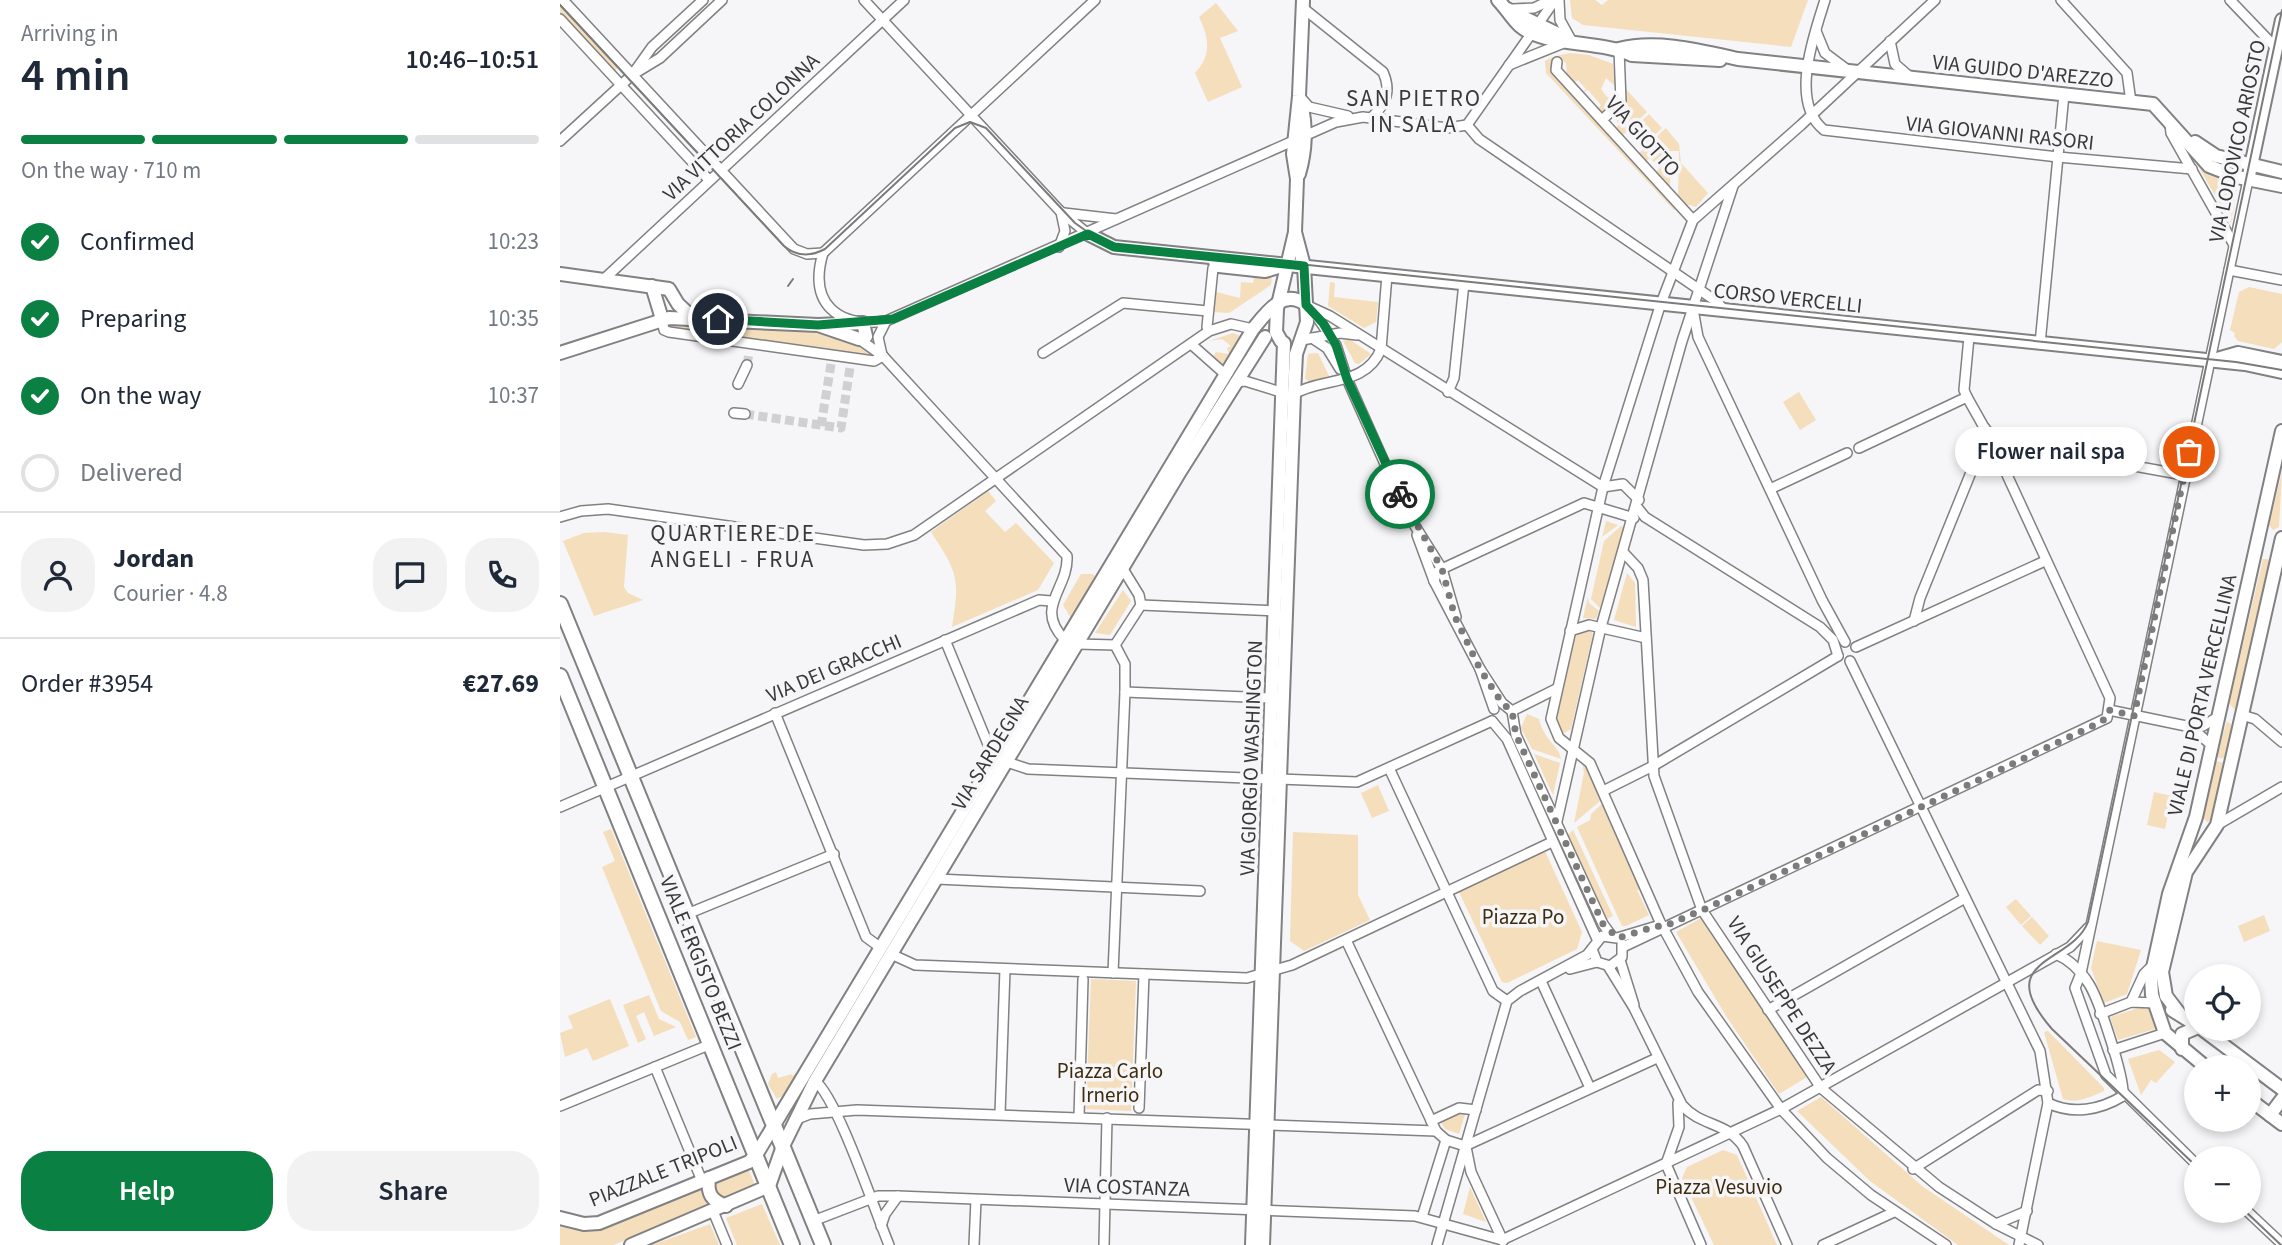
<!DOCTYPE html>
<meta charset="utf-8">
<style>
:root{--surface:#fff;--page:#f2f2f3;--text:#1f2937;--muted:#747a83;--line:#e0e1e3;--accent:#0b8043}
body{margin:0;font-family:"Source Sans 3",sans-serif;background:var(--page);color:var(--text);height:100vh;display:flex;flex-direction:column;font-size:26px;white-space:nowrap}
*{box-sizing:border-box;margin:0}
p{font-size:23px;color:var(--muted)}
.icon{flex:none;width:38px;height:38px;fill:none;stroke:currentColor;stroke-width:2;stroke-linecap:round;stroke-linejoin:round}
.map{position:relative;flex:1;overflow:hidden}
.details{display:flex;flex-direction:column;background:var(--surface);width:560px}
.details>*{flex:none}
.buttons{position:absolute;left:1624px;top:964px;display:grid;gap:14px}
.buttons a{display:grid;place-items:center;width:77px;height:77px;border-radius:50%;background:var(--surface);box-shadow:0 4px 10px #0003;font-size:35px}
.pin{position:absolute;display:grid;place-items:center;width:60px;height:60px;color:#fff;margin:-30px;border:4px solid #fff;border-radius:50%;box-shadow:0 2px 7px #0007}
.courier{position:absolute;display:grid;place-items:center;width:70px;height:70px;margin:-35px;border:5px solid #0b8043;border-radius:50%;background:#fff;color:#222;box-shadow:0 2px 9px #0007}
.bubble{position:absolute;height:49px;border-radius:24px;background:var(--surface);box-shadow:0 4px 10px #0003;font-size:23px;font-weight:600;line-height:49px;text-align:center}
.headline em{font-style:normal;font-weight:600}
.headline div{display:flex;flex-direction:column-reverse}
.headline{display:flex;align-items:center;justify-content:space-between;height:119px;padding:0 21px}
h1{font-size:46px;font-weight:600;line-height:52px}
.bar{display:grid;grid-template-columns:repeat(4,1fr);gap:10px 7px;align-content:center;height:84px;padding:0 21px}
.bar i{height:9px;border-radius:5px;background:var(--line)}
.bar .selected{background:var(--accent)}
.bar p{grid-column:span 4}
.line{display:flex;align-items:center;gap:18px;padding:0 21px;border-top:2px solid var(--line)}
.line div{flex:1}
.round{display:grid;place-items:center;flex:none;width:74px;height:74px;border-radius:28px;background:var(--page)}
ol{padding:0 21px;list-style:none}
li{display:flex;align-items:center;gap:21px;height:77px}
li p{margin-inline-start:auto}
li .icon{padding:7px;border-radius:50%;background:var(--accent);color:#fff;stroke-width:4}
li:last-child{color:var(--muted)}
li i{width:38px;height:38px;border:4px solid var(--line);border-radius:50%}
.primary-button{display:flex;gap:14px;margin-top:auto;padding:14px 21px}
.primary-button a{flex:1;height:80px;border-radius:28px;background:var(--accent);color:#fff;font-size:28px;font-weight:600;line-height:80px;text-align:center}
.primary-button a+a{background:var(--page);color:var(--text)}
main{display:flex;flex:1;min-height:0}
.map>svg:first-child{display:block}
</style>
<main>
<section class="details">
<div class="headline"><div><h1>4 min</h1><p>Arriving in</p></div><em>10:46–10:51</em></div>
<div class="bar"><i class="selected"></i><i class="selected"></i><i class="selected"></i><i></i><p>On the way · 710 m</p></div>
<ol>
<li><svg class="icon" aria-label="check" viewBox="0 0 24 24"><path d="M5 12l5 5 9-10"/></svg>Confirmed<p>10:23</p></li>
<li><svg class="icon" aria-label="check" viewBox="0 0 24 24"><path d="M5 12l5 5 9-10"/></svg>Preparing<p>10:35</p></li>
<li><svg class="icon" aria-label="check" viewBox="0 0 24 24"><path d="M5 12l5 5 9-10"/></svg>On the way<p>10:37</p></li>
<li><i></i>Delivered</li>
</ol>
<div class="line" style="height:126px"><a class="round"><svg class="icon" aria-label="person" viewBox="0 0 24 24"><circle cx="12" cy="8" r="4"/><path d="M4 21q1-7 8-7t8 7"/></svg></a><div><b>Jordan</b><p>Courier · 4.8</p></div><a class="round"><svg class="icon" aria-label="chat" viewBox="0 0 24 24"><path d="M4 5h16v11H9l-5 4z"/></svg></a><a class="round"><svg class="icon" aria-label="phone" viewBox="0 0 24 24"><path d="M5 4h4l2 5-3 2q2 4 5 5l2-3 5 2v4C11 20 4 13 5 4z"/></svg></a></div>
<div class="line" style="height:91px"><div>Order #3954</div><b>€27.69</b></div>
<div class="primary-button"><a>Help</a><a>Share</a></div>
</section>
<div class="map">
<svg width="1722" height="1245" viewBox="0 0 1722 1245">
<rect width="100%" height="100%" fill="#f6f5f8"/>
<g fill="#f4debb">
<polygon points="1010,0 1035,0 1042,5 1048,0 1248,0 1231,47 1023,25 1012,18"/>
<polygon points="0,2 59,66 55,71 0,13"/>
<path d="M656,3L678,31L660,38L682,87L648,102L635,73C652,56 649,37 639,17Z"/>
<polygon points="1010,53 1029,55 1053,64 1055,86 1046,78 1041,89 1047,97 1060,98 1043,116 1037,110 1041,105 1028,90 1022,93 1026,89 1018,80 1013,83 1007,77 1006,63 996,56"/>
<polygon points="993,57 993,71 1118,206 1114,210 986,73 985,61"/>
<polygon points="1064,87 1087,112 1062,136 1055,129 1059,124 1052,116"/>
<polygon points="1089,114 1102,128 1084,145 1081,135 1071,131"/>
<polygon points="1106,128 1119,144 1121,163 1148,193 1136,207 1126,204 1118,196 1119,151 1111,151 1110,188 1096,172 1100,168 1090,158 1086,161 1078,154"/>
<polygon points="1637,164 1650,175 1677,187 1671,223"/>
<polygon points="695,273 712,275 711,285 669,313 654,312 656,292 680,298 681,282 693,283"/>
<polygon points="770,282 775,283 774,297 818,302 816,322 804,328 768,306"/>
<polygon points="1689,287 1722,294 1722,342 1714,349 1678,341 1674,336 1675,333 1670,330 1679,292"/>
<polygon points="130,323 261,330 294,340 315,355 307,357 113,330 110,325"/>
<polygon points="673,333 680,336 661,367 653,357 656,352 669,354 667,348 671,346 662,339 649,341"/>
<polygon points="789,339 811,354 799,364 795,363 783,341"/>
<polygon points="758,353 770,378 753,383 745,379 748,354"/>
<polygon points="1239,392 1256,420 1240,430 1223,402"/>
<polygon points="1722,472 1719,527 1713,530 1709,525"/>
<path d="M428,491L436,501L425,511L445,532L456,523L494,563L478,590L392,627C400,578 398,573 371,532Z"/>
<polygon points="1046,521 1058,525 1042,537 1028,597 1029,603 1039,611 1036,619 1023,618"/>
<polygon points="1061,526 1064,527 1040,608 1031,599 1044,541"/>
<polygon points="44,532 68,535 64,587 68,593 83,600 34,616 3,541 24,533"/>
<polygon points="1703,559 1708,559 1711,564 1679,705 1674,709 1669,703"/>
<polygon points="1067,573 1075,583 1076,627 1054,620"/>
<polygon points="521,574 533,574 535,577 512,620 503,605"/>
<polygon points="563,590 571,601 550,635 535,633"/>
<polygon points="1021,631 1031,631 1033,634 1011,729 1004,733 996,725 995,718 1014,638"/>
<path d="M967,714L979,719C983,739 1000,747 1001,759L972,749L961,728Z"/>
<polygon points="1667,721 1674,727 1666,759 1656,757"/>
<polygon points="974,754 1000,763 993,795"/>
<polygon points="1022,760 1032,775 1040,801 1014,823 1024,773"/>
<polygon points="1655,761 1665,763 1653,819 1647,822 1643,817"/>
<polygon points="818,785 829,811 812,818 801,793"/>
<polygon points="1594,792 1612,796 1605,829 1587,825"/>
<polygon points="1042,804 1081,889 1077,890 1089,915 1066,926 1062,926 1017,827 1030,820 1031,814"/>
<polygon points="51,829 136,1037 128,1040 120,1022 101,1011 42,867 55,861 43,832"/>
<polygon points="1013,830 1053,916 1045,920 1019,859 1016,858 1008,835"/>
<polygon points="733,832 798,835 798,895 810,920 744,951 730,941"/>
<polygon points="984,849 1022,932 1017,949 947,983 942,982 898,890"/>
<polygon points="1456,899 1471,916 1461,925 1446,907"/>
<polygon points="1704,915 1710,931 1684,942 1678,926"/>
<polygon points="1143,917 1247,1077 1219,1094 1166,1016 1116,932"/>
<polygon points="1472,917 1489,936 1480,945 1462,926"/>
<polygon points="1537,941 1581,950 1567,994 1544,1003 1531,968"/>
<polygon points="531,979 576,981 571,1111 526,1109"/>
<polygon points="89,995 99,1019 116,1027 94,1036 84,1012 76,1016 86,1039 78,1043 63,1005"/>
<polygon points="50,999 69,1046 33,1061 27,1048 5,1057 0,1033 13,1028 8,1016"/>
<polygon points="1588,1005 1595,1029 1558,1040 1550,1017"/>
<path d="M1488,1031L1544,1088V1091C1530,1097 1518,1104 1503,1099L1484,1032Z"/>
<polygon points="1599,1050 1615,1062 1596,1083 1591,1080 1581,1095 1568,1059"/>
<polygon points="244,1068 228,1092 217,1099 208,1084 212,1074 216,1072 218,1078 232,1074 232,1076"/>
<polygon points="1261,1097 1362,1186 1449,1245 1398,1245 1310,1181 1237,1111"/>
<polygon points="899,1113 905,1114 899,1134 885,1129 881,1122"/>
<polygon points="1163,1150 1177,1155 1217,1245 1154,1245 1122,1178 1127,1167"/>
<polygon points="188,1169 196,1187 161,1201 151,1185"/>
<polygon points="143,1187 154,1206 53,1245 0,1245 0,1222 39,1229"/>
<polygon points="910,1187 926,1222 903,1214"/>
<polygon points="202,1204 220,1245 177,1245 166,1218"/>
<polygon points="150,1224 159,1245 92,1245"/>
</g>
<g fill="none" stroke-linecap="round" stroke-linejoin="round">
<g stroke="#d0cfd2" stroke-width="9" stroke-dasharray="9 4.5" stroke-linecap="butt">
<polyline points="187,365 189,353"/>
<polyline points="185,414 281,428 290,367"/>
<polyline points="261,426 271,364"/>
</g>
<defs>
<g id="street">
<polyline points="3,0 234,249 247,254 263,253"/>
<polyline points="304,0 500,211 528,234"/>
<path d="M1265,0C1254,35 1229,102 1264,130L1498,157L1632,169"/>
<polyline points="1375,0 1241,125 1133,220 1100,306 1043,487 991,719 999,738 1030,763 1100,922 1138,992 1221,1109 1267,1158 1311,1195 1386,1245"/>
<polyline points="1501,0 1567,73 1571,102"/>
<polyline points="1670,0 1716,48"/>
<path d="M743,8L823,72C831,90 827,103 812,117"/>
<polyline points="953,9 974,8 991,0"/>
<polyline points="0,19 149,180"/>
<polyline points="1256,31 1265,53 1285,68"/>
<polyline points="1330,41 1335,64 1350,77"/>
<polyline points="997,62 996,70 1133,220"/>
<polyline points="949,65 1011,40 1000,20 999,0"/>
<polyline points="72,75 100,58 162,0"/>
<polyline points="741,98 749,107 788,116"/>
<polyline points="1042,120 1061,102 1059,49"/>
<polyline points="1610,124 1611,133 1674,245"/>
<polyline points="907,125 919,139 1153,299 1166,311"/>
<polyline points="907,125 995,0"/>
<polyline points="0,141 72,75 92,47 143,0"/>
<polyline points="504,213 556,219"/>
<polyline points="499,247 505,231 501,212"/>
<path d="M263,253C248,304 278,328 326,321L776,122L803,117L887,128L907,125"/>
<polyline points="263,253 535,0"/>
<polyline points="1669,270 1722,280"/>
<polyline points="43,280 344,0"/>
<polyline points="746,305 770,316 1043,487"/>
<polyline points="1133,309 1138,337 1262,600 1285,642"/>
<polyline points="753,311 776,345 787,379 825,464 855,526 882,569 896,617"/>
<polyline points="102,319 104,330 109,332 314,361 323,356"/>
<polyline points="649,331 647,327 653,268"/>
<polyline points="752,338 767,348 780,369"/>
<path d="M299,339L323,356L507,556C509,589 473,607 505,640"/>
<polyline points="742,340 780,333 797,335"/>
<polyline points="631,344 666,375"/>
<polyline points="1480,344 1504,94"/>
<polyline points="483,353 563,303 648,311"/>
<polyline points="322,355 318,337 326,321"/>
<polyline points="675,382 685,381 724,393"/>
<polyline points="178,384 187,365"/>
<polyline points="888,392 894,378 904,283"/>
<path d="M734,394C762,377 806,387 821,349L827,275"/>
<polyline points="174,413 185,414"/>
<polyline points="1429,432 1447,443 1624,475"/>
<polyline points="1299,448 1407,397"/>
<polyline points="1043,487 1063,484 1079,500"/>
<polyline points="1210,489 1287,453"/>
<polyline points="1077,507 1085,517 1260,627 1273,640 1278,656"/>
<polyline points="0,517 21,511 48,509 304,545 327,544 354,535 649,331 671,324 693,329"/>
<polyline points="857,535 874,581 920,669 934,709"/>
<polyline points="1063,552 1078,568 1083,580 1094,776 1142,910 1261,1088 1379,1187 1436,1224 1478,1245"/>
<polyline points="874,581 877,572 886,567 1024,503 1074,518"/>
<polyline points="581,605 716,611"/>
<polyline points="1354,621 1360,598 1416,460 1425,428"/>
<polyline points="1010,631 1029,625 1086,638"/>
<polyline points="385,640 432,754 437,757"/>
<polyline points="517,644 555,645 581,605 579,595 563,569"/>
<polyline points="1296,647 1485,561"/>
<polyline points="1290,661 1480,1051 1488,1103 1459,1245"/>
<polyline points="920,669 942,703 952,711 956,735 1043,924 1051,935"/>
<polyline points="565,692 712,698"/>
<polyline points="1549,710 1631,727 1650,744"/>
<polyline points="952,711 996,689"/>
<polyline points="215,713 306,937 321,948"/>
<polyline points="1682,715 1695,719 1722,742"/>
<polyline points="932,721 947,739 1037,939"/>
<polyline points="1632,727 1643,726 1656,718"/>
<polyline points="447,762 468,769 710,779"/>
<polyline points="829,768 933,991 947,1001"/>
<polyline points="719,779 797,782 932,721"/>
<polyline points="1043,791 1093,766 1278,656"/>
<polyline points="0,807 479,600 491,601"/>
<polyline points="997,821 1041,627 1122,341 1173,186"/>
<polyline points="1657,825 1722,787"/>
<polyline points="377,879 640,891"/>
<polyline points="127,914 274,854"/>
<polyline points="786,940 876,1131 886,1140 905,1146"/>
<polyline points="1063,947 1547,718 1550,698 1430,438 1407,397 1404,390 1409,337"/>
<polyline points="1032,949 1037,962 1050,966 1062,957 1062,944"/>
<polyline points="331,954 355,965 687,978 732,965 992,842"/>
<path d="M1496,954C1510,960 1521,971 1529,984C1539,1000 1565,1078 1563,1096"/>
<polyline points="1060,960 1074,1005"/>
<path d="M1048,966L1074,1008L1122,1105C1141,1127 1166,1121 1183,1146L1227,1245"/>
<polyline points="1010,969 1037,962"/>
<polyline points="553,973 565,692 565,664 555,645"/>
<polyline points="981,981 1030,1088"/>
<polyline points="1571,1002 1584,974 1592,966"/>
<polyline points="1208,1010 1405,898"/>
<polyline points="1540,1014 1571,1002 1595,1003"/>
<polyline points="1553,1050 1605,1033"/>
<polyline points="95,1067 142,1181"/>
<path d="M255,1081C277,1097 316,1214 329,1245"/>
<polyline points="1118,1103 1119,1127 1106,1164 1141,1245"/>
<path d="M1488,1103C1513,1115 1540,1110 1563,1096"/>
<polyline points="0,1106 151,1044"/>
<polyline points="579,1108 584,974"/>
<polyline points="440,1114 445,969"/>
<polyline points="519,1117 523,979"/>
<polyline points="237,1119 250,1114 297,1110 876,1131"/>
<polyline points="871,1121 899,1108 916,1110"/>
<polyline points="905,1146 1097,1058"/>
<polyline points="906,1147 911,1172 943,1241"/>
<polyline points="1636,1164 1546,1075 1515,988 1521,973 1688,180"/>
<polyline points="1353,1169 1478,1090 1488,1091"/>
<polyline points="153,1211 167,1245"/>
<polyline points="1687,1211 1722,1244"/>
<polyline points="862,1217 886,1140"/>
<polyline points="253,1221 318,1196 338,1196 855,1216 942,1240 1221,1109 1510,947 1528,928"/>
<polyline points="1436,1224 1467,1211"/>
<polyline points="321,1226 325,1214 338,1196"/>
<polyline points="414,1245 416,1200"/>
<polyline points="544,1245 547,1118"/>
<polyline points="877,1245 947,1001 960,991 1027,955 1042,936 1057,938 1097,926 1103,927"/>
<polyline points="1263,1245 1334,1212"/>
</g>
<g id="secondary">
<path d="M938,0C946,8 952,19 960,26C984,47 1040,40 1072,55L1160,60"/>
<polyline points="947,9 1006,38"/>
<path d="M1059,49C1096,39 1142,51 1178,59L1593,104L1649,166L1677,177L1722,186"/>
<polyline points="1635,142 1656,156 1722,172"/>
<path d="M739,174C746,150 747,128 741,103"/>
<polyline points="1688,180 1722,20"/>
<polyline points="528,234 554,247 1685,364 1722,372"/>
<polyline points="655,262 659,266 705,271 722,266"/>
<polyline points="0,274 109,289 118,304 133,318"/>
<polyline points="92,286 102,319"/>
<polyline points="721,341 716,332 717,309 735,232 737,179 733,154 739,96 743,0"/>
<polyline points="0,353 109,318 258,325 303,323 306,336 299,339 258,325"/>
<polyline points="1657,359 1678,353 1722,362"/>
<polyline points="1612,1010 1636,1025"/>
<polyline points="1619,1013 1606,996 1602,972 1626,872 1657,825 1722,538"/>
<polyline points="1642,1029 1722,1089"/>
<polyline points="1622,1049 1622,1034 1636,1028"/>
<polyline points="1647,1068 1605,1033 1592,995 1591,977 1609,894 1636,817 1722,431"/>
<polyline points="1689,1099 1722,1124"/>
<polyline points="1710,1115 1722,1099"/>
<path d="M149,1178C147,1194 151,1200 166,1206"/>
<path d="M0,1218L24,1224L39,1223L189,1162L196,1155L693,329C706,313 724,287 746,305"/>
<polyline points="71,1245 209,1186 223,1146 255,1081 621,470 705,337"/>
<polyline points="692,1245 724,343"/>
<polyline points="703,1245 734,394 736,354 747,322 744,266 735,232"/>
</g>
<g id="primary">
<polyline points="0,604 263,1245"/>
<polyline points="0,676 232,1245"/>
</g>
</defs>
<use href="#street" stroke="#818083" stroke-width="12"/>
<use href="#secondary" stroke="#818083" stroke-width="16"/>
<use href="#primary" stroke="#818083" stroke-width="18"/>
<use href="#street" stroke="#fff" stroke-width="9"/>
<use href="#secondary" stroke="#fff" stroke-width="12"/>
<use href="#primary" stroke="#fff" stroke-width="14"/>
<g stroke="#7c7b7c" stroke-width="2">
<path d="M0,5L224,246C237,257 250,257 265,249L395,128L410,122L426,128L515,223L529,233L558,245L1676,362L1722,370"/>
<polyline points="228,286 233,279"/>
<path d="M1636,1166L1492,1029C1430,958 1512,964 1528,922L1722,10"/>
<polyline points="1685,1211 1721,1245"/>
</g>
</g>
<g fill="none" stroke-linecap="round" stroke-linejoin="round">
<polyline stroke="#7c7b7c" stroke-width="7" stroke-dasharray="0 12.6" points="840,494 882,569 895,617 920,669 942,703 952,711 956,735 1043,924 1058,938 1097,926 1103,927 1147,908 1539,723 1546,718 1549,710 1574,716 1629,452"/>
<polyline stroke="#0b8043" stroke-width="9" points="158,319 258,325 333,319 528,234 554,247 744,266 746,305 763,323 776,345 787,379 840,494"/>
</g>
<g text-anchor="middle" stroke-width="7" stroke-linejoin="round" paint-order="stroke">
<g font-size="21" fill="#3a393a" stroke="#f6f5f8">
<text transform="translate(1463 71) rotate(6)" y="7">VIA GUIDO D'AREZZO</text>
<text transform="translate(181 127) rotate(-43)" y="7">VIA VITTORIA COLONNA</text>
<text transform="translate(1440 133) rotate(6)" y="7">VIA GIOVANNI RASORI</text>
<text transform="translate(1083 136) rotate(48)" y="7">VIA GIOTTO</text>
<text transform="translate(1677 141) rotate(-78)" y="7">VIA LODOVICO ARIOSTO</text>
<text transform="translate(1228 298) rotate(6)" y="7">CORSO VERCELLI</text>
<text transform="translate(274 668) rotate(-23)" y="7">VIA DEI GRACCHI</text>
<text transform="translate(1642 695) rotate(-77)" y="7">VIALE DI PORTA VERCELLINA</text>
<text transform="translate(430 753) rotate(-59)" y="7">VIA SARDEGNA</text>
<text transform="translate(691 758) rotate(-88)" y="7">VIA GIORGIO WASHINGTON</text>
<text transform="translate(141 963) rotate(68)" y="7">VIALE ERGISTO BEZZI</text>
<text transform="translate(1222 995) rotate(57)" y="7">VIA GIUSEPPE DEZZA</text>
<text transform="translate(103 1171) rotate(-22)" y="7">PIAZZALE TRIPOLI</text>
<text transform="translate(567 1187) rotate(2)" y="7">VIA COSTANZA</text>
</g>
<g font-size="21" fill="#3d2c0e" stroke="#f6f5f8">
<text x="963" y="924">Piazza Po</text>
<text x="550" y="1078">Piazza Carlo<tspan x="550" dy="24">Irnerio</tspan></text>
<text x="1159" y="1194">Piazza Vesuvio</text>
</g>
<g font-size="23" letter-spacing="2" fill="#3a393a" stroke="#f6f5f8">
<text x="854" y="106">SAN PIETRO<tspan x="854" dy="26">IN SALA</tspan></text>
<text x="173" y="541">QUARTIERE DE<tspan x="173" dy="26">ANGELI - FRUA</tspan></text>
</g>
</g>
</svg>
<div class="buttons">
<a><svg class="icon" aria-label="locate" viewBox="0 0 24 24"><circle cx="12" cy="12" r="6"/><path d="M12 2v4M12 18v4M2 12h4M18 12h4"/></svg></a>
<a>+</a>
<a>−</a>
</div>
<div class="pin" style="left:1629px;top:452px;background:#ea580c"><svg class="icon" aria-label="bag" viewBox="0 0 24 24"><path d="M5 8h14l-1 12H6zM9 8a3 3 0 0 1 6 0"/></svg></div>
<div class="pin" style="left:158px;top:319px;background:#1f2937"><svg class="icon" aria-label="home" viewBox="0 0 24 24"><path d="M3 11l9-7 9 7M6 9v11h12V9"/></svg></div>
<div class="courier" style="left:840px;top:494px"><svg class="icon" aria-label="bike" viewBox="0 0 24 24"><circle cx="6" cy="16" r="4"/><circle cx="18" cy="16" r="4"/><path d="M6 16l4-8h5l3 8M10 8l3 8H6M13 5h3"/></svg></div>
<div class="bubble" style="left:1395px;top:427px;width:192px">Flower nail spa</div>
</div>
</main>
